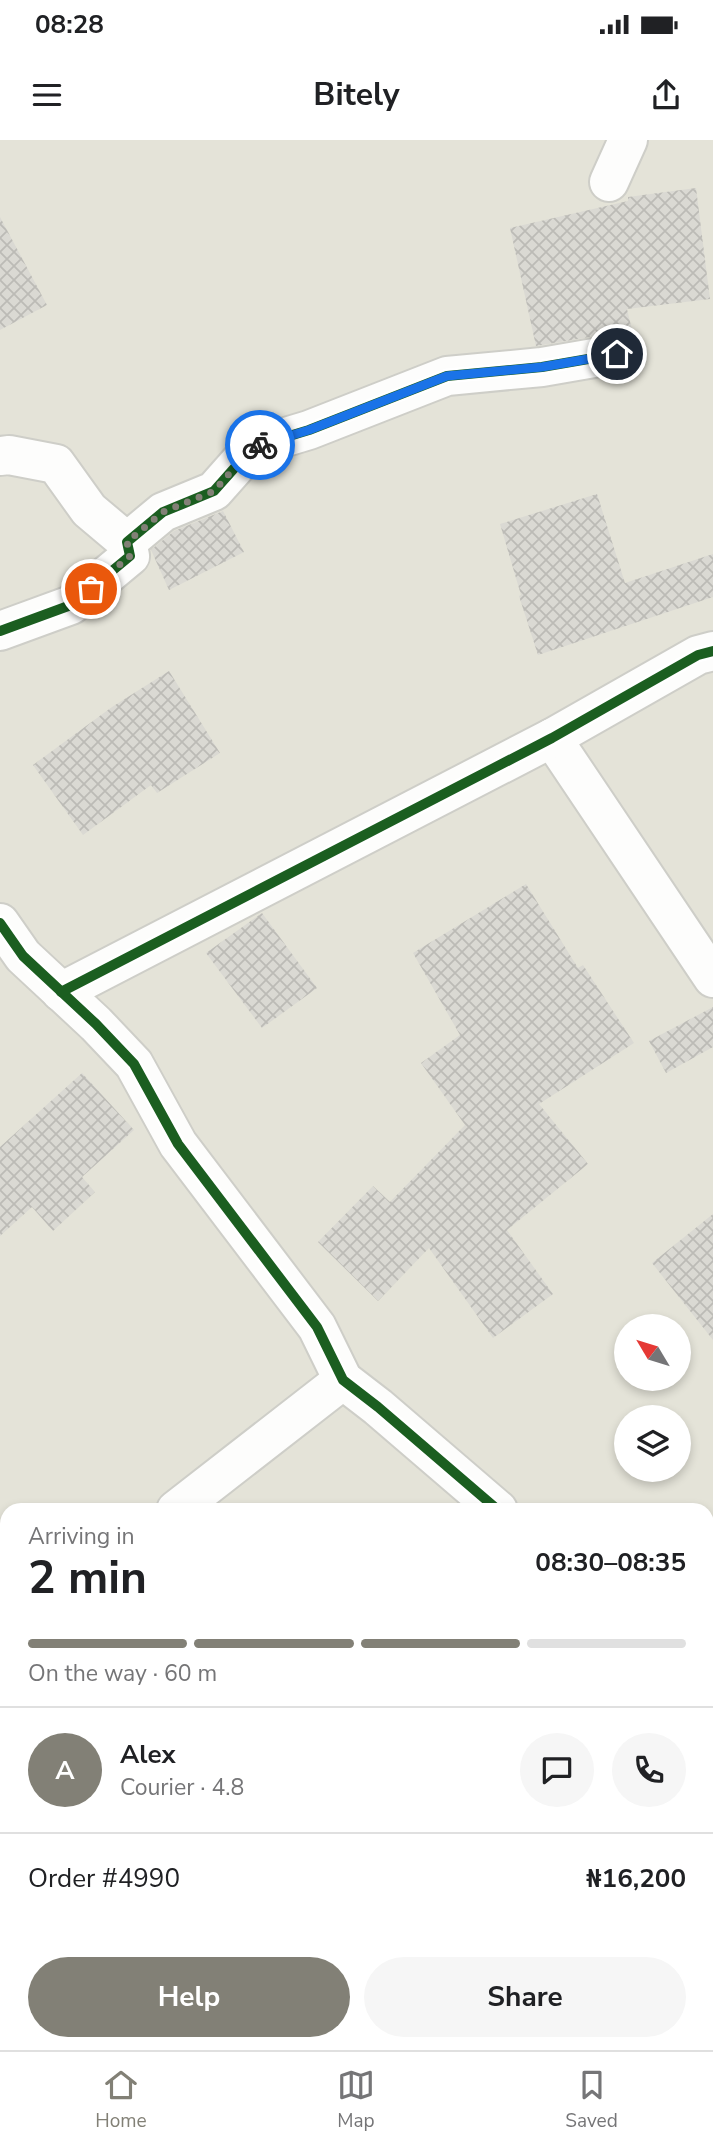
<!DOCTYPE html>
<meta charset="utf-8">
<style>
:root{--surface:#fff;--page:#f6f6f6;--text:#202124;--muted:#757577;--line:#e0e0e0;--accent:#828076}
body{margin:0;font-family:"Nunito Sans",sans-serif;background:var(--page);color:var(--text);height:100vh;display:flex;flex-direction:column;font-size:26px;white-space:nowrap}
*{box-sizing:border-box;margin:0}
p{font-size:23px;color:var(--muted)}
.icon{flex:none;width:38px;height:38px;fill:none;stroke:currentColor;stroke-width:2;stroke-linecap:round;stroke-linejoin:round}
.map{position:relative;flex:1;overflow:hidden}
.drawer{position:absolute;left:0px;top:1363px;width:714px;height:548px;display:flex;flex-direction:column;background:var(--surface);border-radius:21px 21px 0 0;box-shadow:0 4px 10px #0003}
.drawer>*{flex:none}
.needle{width:46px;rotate:308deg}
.fabs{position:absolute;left:614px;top:1174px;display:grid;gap:14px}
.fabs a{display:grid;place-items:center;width:77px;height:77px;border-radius:50%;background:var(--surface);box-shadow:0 4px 10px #0003;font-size:35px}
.pin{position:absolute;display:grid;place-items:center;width:60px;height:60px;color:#fff;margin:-30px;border:4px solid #fff;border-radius:50%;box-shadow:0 2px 7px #0007}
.courier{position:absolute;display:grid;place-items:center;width:70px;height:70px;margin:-35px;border:5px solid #1a73e8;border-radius:50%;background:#fff;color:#222;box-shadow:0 2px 9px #0007}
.overview em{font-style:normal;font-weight:700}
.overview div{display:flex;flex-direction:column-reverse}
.overview{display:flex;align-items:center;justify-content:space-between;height:119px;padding:0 28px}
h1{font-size:46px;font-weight:700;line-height:52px}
.bar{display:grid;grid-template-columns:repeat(4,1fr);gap:10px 7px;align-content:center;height:84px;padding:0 28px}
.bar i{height:9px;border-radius:5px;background:var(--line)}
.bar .on{background:var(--accent)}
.bar p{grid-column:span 4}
.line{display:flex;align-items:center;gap:18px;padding:0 28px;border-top:2px solid var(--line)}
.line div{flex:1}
.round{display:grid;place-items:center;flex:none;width:74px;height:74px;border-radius:37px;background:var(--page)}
.button{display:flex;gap:14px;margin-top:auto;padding:14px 28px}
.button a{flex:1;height:80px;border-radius:42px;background:var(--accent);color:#fff;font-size:28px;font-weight:700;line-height:80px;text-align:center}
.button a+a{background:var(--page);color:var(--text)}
.status{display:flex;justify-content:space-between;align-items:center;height:49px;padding:0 35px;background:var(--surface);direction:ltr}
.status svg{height:19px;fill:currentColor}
header{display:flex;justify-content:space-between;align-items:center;height:91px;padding:0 28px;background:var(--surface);font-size:32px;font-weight:700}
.tabs{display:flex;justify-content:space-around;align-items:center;height:98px;border-top:2px solid var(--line);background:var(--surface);font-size:19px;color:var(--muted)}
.tabs a{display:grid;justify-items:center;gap:4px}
.tabs .on{color:var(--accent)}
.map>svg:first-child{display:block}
</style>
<div class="status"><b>08:28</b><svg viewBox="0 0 49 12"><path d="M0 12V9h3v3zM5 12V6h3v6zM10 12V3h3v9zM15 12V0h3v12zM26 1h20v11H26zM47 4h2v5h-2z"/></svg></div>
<header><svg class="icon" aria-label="menu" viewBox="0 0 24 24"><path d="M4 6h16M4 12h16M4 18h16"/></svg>Bitely<svg class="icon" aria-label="share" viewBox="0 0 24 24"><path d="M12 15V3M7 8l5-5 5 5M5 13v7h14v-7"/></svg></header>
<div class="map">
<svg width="713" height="1910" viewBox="0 0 713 1910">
<defs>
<pattern id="building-cross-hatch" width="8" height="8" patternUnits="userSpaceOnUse" patternTransform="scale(1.75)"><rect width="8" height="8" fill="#dad9d3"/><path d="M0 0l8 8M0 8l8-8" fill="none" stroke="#bcbbb6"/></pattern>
</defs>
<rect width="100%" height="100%" fill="#f0f0eb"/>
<path fill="#e4e3d8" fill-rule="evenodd" d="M0,0H713V1910H0ZM626,1186H679V1239H626ZM626,1278H679V1330H626ZM7,1370H707V1904H7Z"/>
<g fill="url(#building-cross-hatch)">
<polygon points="696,48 710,159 627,169 632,190 536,206 510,88 628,61 628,57"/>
<polygon points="0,77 47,165 0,190"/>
<polygon points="597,354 625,443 713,414 713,457 538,515 519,456 521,455 500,384"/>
<polygon points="223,371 244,412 169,450 151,410 174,391"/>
<polygon points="169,531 220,613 157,653 151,645 83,695 33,625 112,567"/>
<polygon points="526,744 578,828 583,825 634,903 539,964 588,1024 507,1090 553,1154 493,1198 429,1108 378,1161 318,1102 373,1046 390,1062 465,985 421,923 460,895 413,813"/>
<polygon points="262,773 317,848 262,888 206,813"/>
<polygon points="713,867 713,907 666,933 649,901"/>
<polygon points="82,933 134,990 82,1037 95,1052 53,1091 32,1067 0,1096 0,1007"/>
<polygon points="713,1074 713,1200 652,1123"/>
</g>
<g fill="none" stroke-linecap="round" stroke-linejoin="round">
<defs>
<g id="minor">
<polyline points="609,42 628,0"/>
<polyline points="0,316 9,315 56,324 89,370 127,402"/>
<polyline points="0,491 71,465 130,416 127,402 163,372 214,351 253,307 309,290 447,236 542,227 617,214"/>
<polyline points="552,598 713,838"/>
<polyline points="0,783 23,816 96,884 134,924 178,1004 317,1187 343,1240 378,1267 498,1370"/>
<polyline points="61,852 552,598 698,515 713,511"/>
<polyline points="176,1370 343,1240"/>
<polyline points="0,1494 7,1489"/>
<polyline points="707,1531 713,1527"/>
<polyline points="707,1660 713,1670"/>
<polyline points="21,1904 28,1910"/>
</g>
</defs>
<use href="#minor" stroke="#cecec8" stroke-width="42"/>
<use href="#minor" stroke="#fdfdfc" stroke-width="38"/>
<defs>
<g id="cycleway">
<polyline points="0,491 71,465 130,416 127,402 163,372 214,351 253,307 309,290 447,236 542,227 617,214"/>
<polyline points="0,783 23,816 96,884 134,924 178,1004 317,1187 343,1240 378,1267 498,1370"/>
<polyline points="61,852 552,598 698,515 713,511"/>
</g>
</defs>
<use href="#cycleway" stroke="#fff" stroke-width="15"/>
<use href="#cycleway" stroke="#1b5e20" stroke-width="10"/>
</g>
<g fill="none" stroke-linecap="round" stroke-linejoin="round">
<polyline stroke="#828076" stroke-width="7" stroke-dasharray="0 12.6" points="91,449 130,416 127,402 163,372 214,351 253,307 260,305"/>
<polyline stroke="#1a73e8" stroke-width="9" points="260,305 309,290 447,236 542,227 617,214"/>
</g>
</svg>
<div class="fabs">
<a><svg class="needle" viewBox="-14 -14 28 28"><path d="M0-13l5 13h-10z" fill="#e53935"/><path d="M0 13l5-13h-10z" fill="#757577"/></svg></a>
<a><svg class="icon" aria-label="layers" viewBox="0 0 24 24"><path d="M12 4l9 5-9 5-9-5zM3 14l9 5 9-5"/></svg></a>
</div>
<div class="pin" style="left:91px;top:449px;background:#ea580c"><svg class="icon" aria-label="bag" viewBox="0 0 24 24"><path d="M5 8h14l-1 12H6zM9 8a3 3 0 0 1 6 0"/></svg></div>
<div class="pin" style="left:617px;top:214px;background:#1f2937"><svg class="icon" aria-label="home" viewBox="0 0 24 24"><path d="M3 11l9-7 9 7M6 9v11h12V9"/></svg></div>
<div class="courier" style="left:260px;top:305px"><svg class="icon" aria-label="bike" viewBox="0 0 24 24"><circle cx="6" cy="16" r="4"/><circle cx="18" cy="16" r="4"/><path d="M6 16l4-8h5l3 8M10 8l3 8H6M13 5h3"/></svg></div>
<section class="drawer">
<div class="overview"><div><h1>2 min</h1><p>Arriving in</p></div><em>08:30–08:35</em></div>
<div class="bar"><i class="on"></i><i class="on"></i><i class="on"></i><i></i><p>On the way · 60 m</p></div>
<div class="line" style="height:126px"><b class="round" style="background:var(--accent);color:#fff">A</b><div><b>Alex</b><p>Courier · 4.8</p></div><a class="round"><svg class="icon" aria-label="chat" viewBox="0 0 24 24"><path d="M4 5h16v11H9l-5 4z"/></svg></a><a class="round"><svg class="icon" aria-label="phone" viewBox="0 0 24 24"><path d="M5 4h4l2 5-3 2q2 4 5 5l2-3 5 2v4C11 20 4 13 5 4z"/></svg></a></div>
<div class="line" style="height:91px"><div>Order #4990</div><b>₦16,200</b></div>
<div class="button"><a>Help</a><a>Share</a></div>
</section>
</div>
<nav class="tabs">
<a class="on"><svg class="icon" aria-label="home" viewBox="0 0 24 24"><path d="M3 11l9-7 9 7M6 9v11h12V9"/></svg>Home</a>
<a><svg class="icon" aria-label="map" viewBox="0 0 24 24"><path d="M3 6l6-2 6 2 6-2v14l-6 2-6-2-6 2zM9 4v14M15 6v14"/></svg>Map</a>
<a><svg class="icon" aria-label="saved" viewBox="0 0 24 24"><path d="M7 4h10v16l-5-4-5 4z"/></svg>Saved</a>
</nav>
